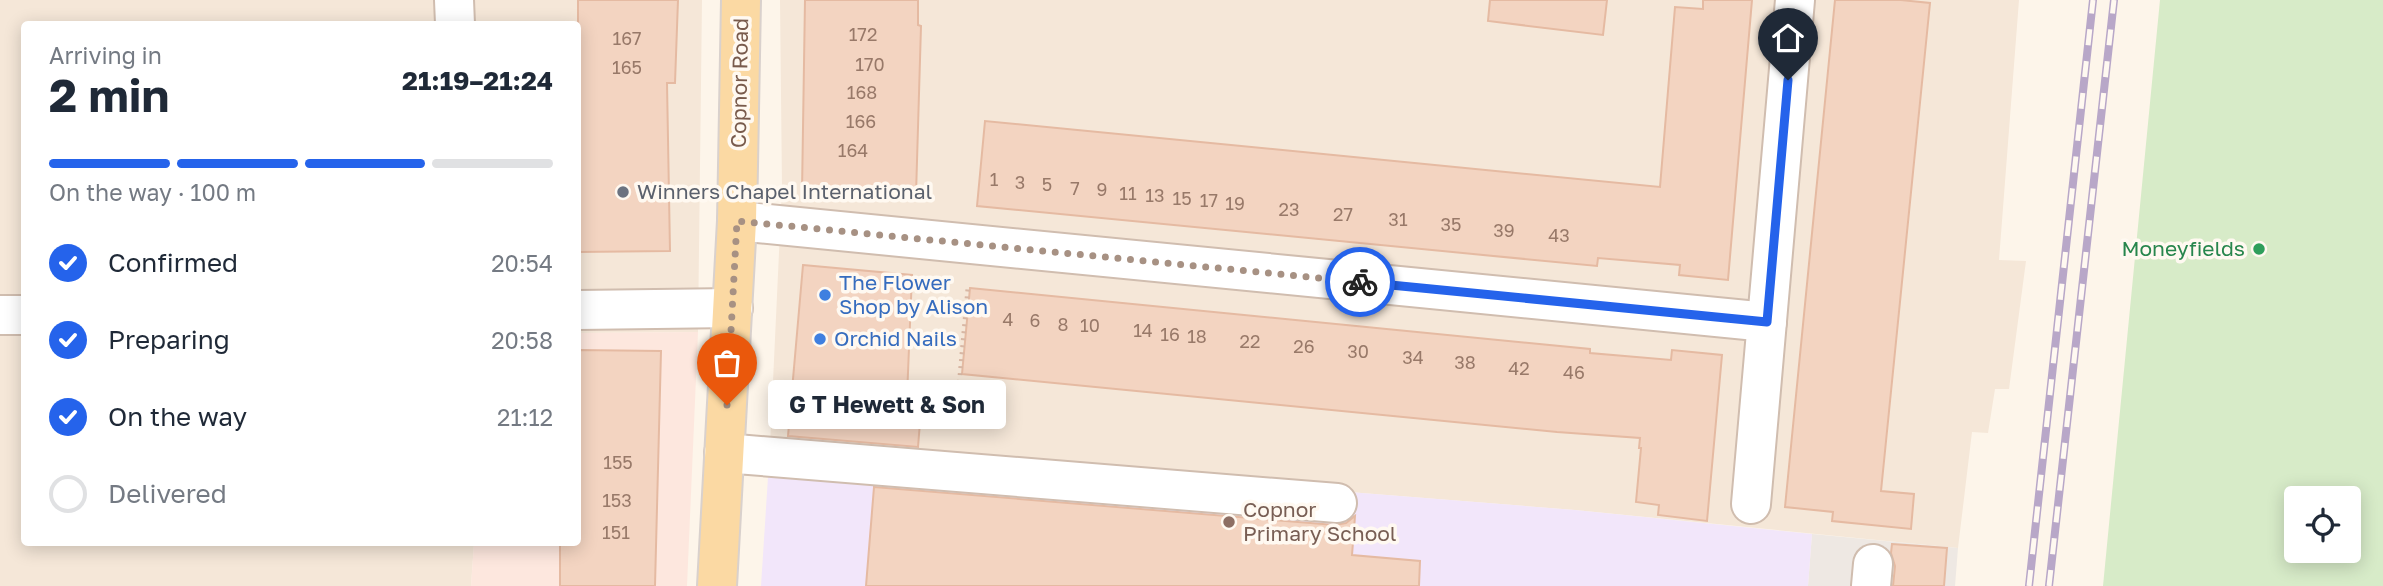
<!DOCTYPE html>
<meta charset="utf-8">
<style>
:root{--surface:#fff;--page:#f2f2f3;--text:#1f2937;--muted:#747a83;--line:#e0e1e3;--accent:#2563eb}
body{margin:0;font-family:"Golos Text",sans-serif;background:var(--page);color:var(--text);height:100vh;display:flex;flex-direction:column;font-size:26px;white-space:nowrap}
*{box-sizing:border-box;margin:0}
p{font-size:23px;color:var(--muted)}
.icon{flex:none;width:38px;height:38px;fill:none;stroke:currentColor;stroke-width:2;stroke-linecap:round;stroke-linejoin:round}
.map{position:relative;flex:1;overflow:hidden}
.drawer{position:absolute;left:21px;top:21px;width:560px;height:525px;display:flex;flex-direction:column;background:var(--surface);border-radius:7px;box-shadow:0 4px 18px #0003}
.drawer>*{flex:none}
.controls{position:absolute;left:2284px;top:486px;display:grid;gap:14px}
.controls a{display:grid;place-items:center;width:77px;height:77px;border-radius:7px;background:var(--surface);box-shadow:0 4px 18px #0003;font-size:35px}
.pin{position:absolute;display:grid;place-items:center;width:60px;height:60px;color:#fff;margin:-72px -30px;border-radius:50% 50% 50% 0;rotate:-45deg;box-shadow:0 0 7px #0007}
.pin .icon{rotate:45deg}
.courier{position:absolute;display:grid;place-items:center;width:70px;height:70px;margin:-35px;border:5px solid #2563eb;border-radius:50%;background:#fff;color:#222;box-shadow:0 2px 9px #0007}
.bubble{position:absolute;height:49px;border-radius:7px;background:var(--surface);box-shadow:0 4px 18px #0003;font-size:23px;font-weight:700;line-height:49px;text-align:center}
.headline em{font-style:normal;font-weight:700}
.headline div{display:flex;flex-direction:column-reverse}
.headline{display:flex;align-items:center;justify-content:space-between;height:119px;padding:0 28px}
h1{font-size:46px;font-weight:700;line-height:52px}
.bar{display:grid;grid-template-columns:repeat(4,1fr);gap:10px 7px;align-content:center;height:84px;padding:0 28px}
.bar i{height:9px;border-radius:5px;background:var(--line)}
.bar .on{background:var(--accent)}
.bar p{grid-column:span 4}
ol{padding:0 28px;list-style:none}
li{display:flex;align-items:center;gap:21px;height:77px}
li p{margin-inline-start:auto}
li .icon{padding:7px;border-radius:50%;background:var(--accent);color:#fff;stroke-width:4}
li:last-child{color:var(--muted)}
li i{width:38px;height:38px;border:4px solid var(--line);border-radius:50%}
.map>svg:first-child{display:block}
</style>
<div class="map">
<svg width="2383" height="586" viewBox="0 0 2383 586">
<rect width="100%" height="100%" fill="#fdf5ea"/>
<g fill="#f5e7d8">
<polygon points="0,0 702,0 698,332 578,333 578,24 24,24 24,542 474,543 471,586 0,586"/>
<polygon points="780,0 2019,0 1999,260 2026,261 2009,389 1995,389 1988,433 1972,432 1958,548 1575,510 770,446 782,188"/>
</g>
<polygon fill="#fde7de" points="698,332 687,586 471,586 474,543 578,542 578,333"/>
<polygon fill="#eee8e3" points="1812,534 1958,548 1955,586 1808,586"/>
<polygon fill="#f2e6fa" points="770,446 1575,510 1812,534 1808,586 761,586"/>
<path fill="#d7ebc8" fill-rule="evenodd" d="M2160,0H2383V586H2103ZM2296,499H2348V551H2296Z"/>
<g fill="#f3d4c1" stroke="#e5baa2" stroke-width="2">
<polygon points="578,0 678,0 675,83 667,83 670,251 578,252"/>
<polygon points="805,0 918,0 918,25 921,26 916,195 887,193 887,200 802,192"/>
<polygon points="1490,0 1607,0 1603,35 1488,21"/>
<polygon points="1703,0 1752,0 1728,280 1679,275 1680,265 1598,258 1597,266 977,206 985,121 1660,187 1675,7 1703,9"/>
<polygon points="1835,0 1901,0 1930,3 1881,491 1914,494 1911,529 1832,521 1833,512 1785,507"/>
<polygon points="803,265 912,275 907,397 922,398 918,447 788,436"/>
<polygon points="970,288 1590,349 1590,353 1671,360 1672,350 1722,355 1707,521 1658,515 1659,505 1636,502 1641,448 1639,448 1640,438 1557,432 962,374"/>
<polygon points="578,350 661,351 655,586 560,586 560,542 578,542"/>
<polygon points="874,487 1335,525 1346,523 1355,516 1352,555 1420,561 1419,586 866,586"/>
<polygon points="1892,544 1947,548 1944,586 1893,586 1895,566 1891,553"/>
</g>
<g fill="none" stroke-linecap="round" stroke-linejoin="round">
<defs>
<g id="minor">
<polyline points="454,0 455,24"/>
<polyline points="737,221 1767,322"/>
<polyline points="578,310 733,308"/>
<polyline points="0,315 24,315"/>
<polyline points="724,453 1337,503"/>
<polyline points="1751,504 1795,0"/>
<polyline points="1871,586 1873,564"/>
</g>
<polyline id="major" points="717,586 737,221 741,0"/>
</defs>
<use href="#minor" stroke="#d0bdaf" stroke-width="42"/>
<use href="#major" stroke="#d9d1cd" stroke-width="42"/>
<polyline stroke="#d8b7a4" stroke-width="4.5" stroke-dasharray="2 5" stroke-linecap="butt" points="958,396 968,286"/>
<use href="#minor" stroke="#fff" stroke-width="38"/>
<use href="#major" stroke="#fbd9a3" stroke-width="38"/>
<defs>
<g id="rail">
<polyline points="2029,586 2093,0"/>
<polyline points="2049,586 2114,0"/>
</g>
</defs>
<use href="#rail" stroke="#b8a7c8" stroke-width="8"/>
<use href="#rail" stroke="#fff9f1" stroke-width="5" stroke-dasharray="16" stroke-linecap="butt"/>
</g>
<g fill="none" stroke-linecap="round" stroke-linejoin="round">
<polyline stroke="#a79183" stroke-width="7" stroke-dasharray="0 12.6" points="727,405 737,221 1360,282"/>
<polyline stroke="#2563eb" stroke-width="9" points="1360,282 1767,322 1788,80"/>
</g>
<circle fill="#6b7280" stroke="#fff9f1" stroke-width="2.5" cx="623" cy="192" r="7"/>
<circle fill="#2e9e5b" stroke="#fff9f1" stroke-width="2.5" cx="2259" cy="249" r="7"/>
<g fill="#3f7fe0" stroke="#fff9f1" stroke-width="2.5">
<circle cx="825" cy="295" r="7"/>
<circle cx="820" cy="339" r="7"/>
</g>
<circle fill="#8d6e63" stroke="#fff9f1" stroke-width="2.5" cx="1229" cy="522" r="7"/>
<g text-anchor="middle" stroke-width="7" stroke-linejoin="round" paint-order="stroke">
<g font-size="18" fill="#987969">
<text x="863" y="41">172</text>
<text x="627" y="45">167</text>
<text x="870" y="71">170</text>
<text x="627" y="74">165</text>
<text x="862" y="99">168</text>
<text x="861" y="128">166</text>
<text x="853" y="157">164</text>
<text x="994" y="186">1</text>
<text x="1020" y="189">3</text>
<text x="1047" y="191">5</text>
<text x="1075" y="195">7</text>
<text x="1102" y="196">9</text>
<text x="1128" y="200">11</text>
<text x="1155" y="202">13</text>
<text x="1182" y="205">15</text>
<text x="1209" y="207">17</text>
<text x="1235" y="210">19</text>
<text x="1289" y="216">23</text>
<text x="1343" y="221">27</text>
<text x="1398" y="226">31</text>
<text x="1451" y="231">35</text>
<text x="1504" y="237">39</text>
<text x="1559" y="242">43</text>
<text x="1008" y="326">4</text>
<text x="1035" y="327">6</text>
<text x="1063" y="331">8</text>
<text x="1090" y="332">10</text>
<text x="1143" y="337">14</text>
<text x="1170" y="341">16</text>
<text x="1197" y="343">18</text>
<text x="1250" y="348">22</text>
<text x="1304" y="353">26</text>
<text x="1358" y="358">30</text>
<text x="1413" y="364">34</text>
<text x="1465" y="369">38</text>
<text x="1519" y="375">42</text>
<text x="1574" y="379">46</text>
<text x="618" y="469">155</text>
<text x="617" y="507">153</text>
<text x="616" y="539">151</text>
</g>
<g font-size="21" fill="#795b4c" stroke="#fff9f1">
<text transform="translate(740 83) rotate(-89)" y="7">Copnor Road</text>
</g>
<g font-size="21" fill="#5b616d" stroke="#fff9f1" text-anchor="start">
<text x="637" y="199">Winners Chapel International</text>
</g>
<g font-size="21" fill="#27864d" stroke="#fff9f1" text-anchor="end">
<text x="2245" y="256">Moneyfields</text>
</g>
<g font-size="21" fill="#366cbe" stroke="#fff9f1" text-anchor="start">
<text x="839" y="290">The Flower<tspan x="839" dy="24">Shop by Alison</tspan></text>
<text x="834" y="346">Orchid Nails</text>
</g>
<g font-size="21" fill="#785e54" stroke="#fff9f1" text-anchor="start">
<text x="1243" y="517">Copnor<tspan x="1243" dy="24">Primary School</tspan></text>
</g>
</g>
</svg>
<div class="controls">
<a><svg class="icon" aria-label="locate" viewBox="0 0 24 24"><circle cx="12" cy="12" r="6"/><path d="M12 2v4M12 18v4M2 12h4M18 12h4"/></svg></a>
</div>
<div class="pin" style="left:727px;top:405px;background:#ea580c"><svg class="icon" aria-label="bag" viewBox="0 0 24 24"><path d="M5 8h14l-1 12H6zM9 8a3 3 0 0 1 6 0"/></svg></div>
<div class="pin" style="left:1788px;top:80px;background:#1f2937"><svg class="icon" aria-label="home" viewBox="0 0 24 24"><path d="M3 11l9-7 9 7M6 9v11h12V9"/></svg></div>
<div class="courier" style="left:1360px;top:282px"><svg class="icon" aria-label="bike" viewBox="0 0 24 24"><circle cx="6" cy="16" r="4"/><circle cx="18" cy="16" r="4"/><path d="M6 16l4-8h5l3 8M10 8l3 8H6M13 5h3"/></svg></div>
<div class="bubble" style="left:768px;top:380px;width:238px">G T Hewett &amp; Son</div>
<section class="drawer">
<div class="headline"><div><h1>2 min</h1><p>Arriving in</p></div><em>21:19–21:24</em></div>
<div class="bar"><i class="on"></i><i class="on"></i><i class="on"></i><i></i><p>On the way · 100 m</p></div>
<ol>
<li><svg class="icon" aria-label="check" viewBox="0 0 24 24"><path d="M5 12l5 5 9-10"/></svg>Confirmed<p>20:54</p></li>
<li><svg class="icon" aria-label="check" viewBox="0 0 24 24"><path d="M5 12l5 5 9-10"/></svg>Preparing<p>20:58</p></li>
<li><svg class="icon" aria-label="check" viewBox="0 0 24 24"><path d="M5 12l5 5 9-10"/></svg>On the way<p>21:12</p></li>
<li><i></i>Delivered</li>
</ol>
</section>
</div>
